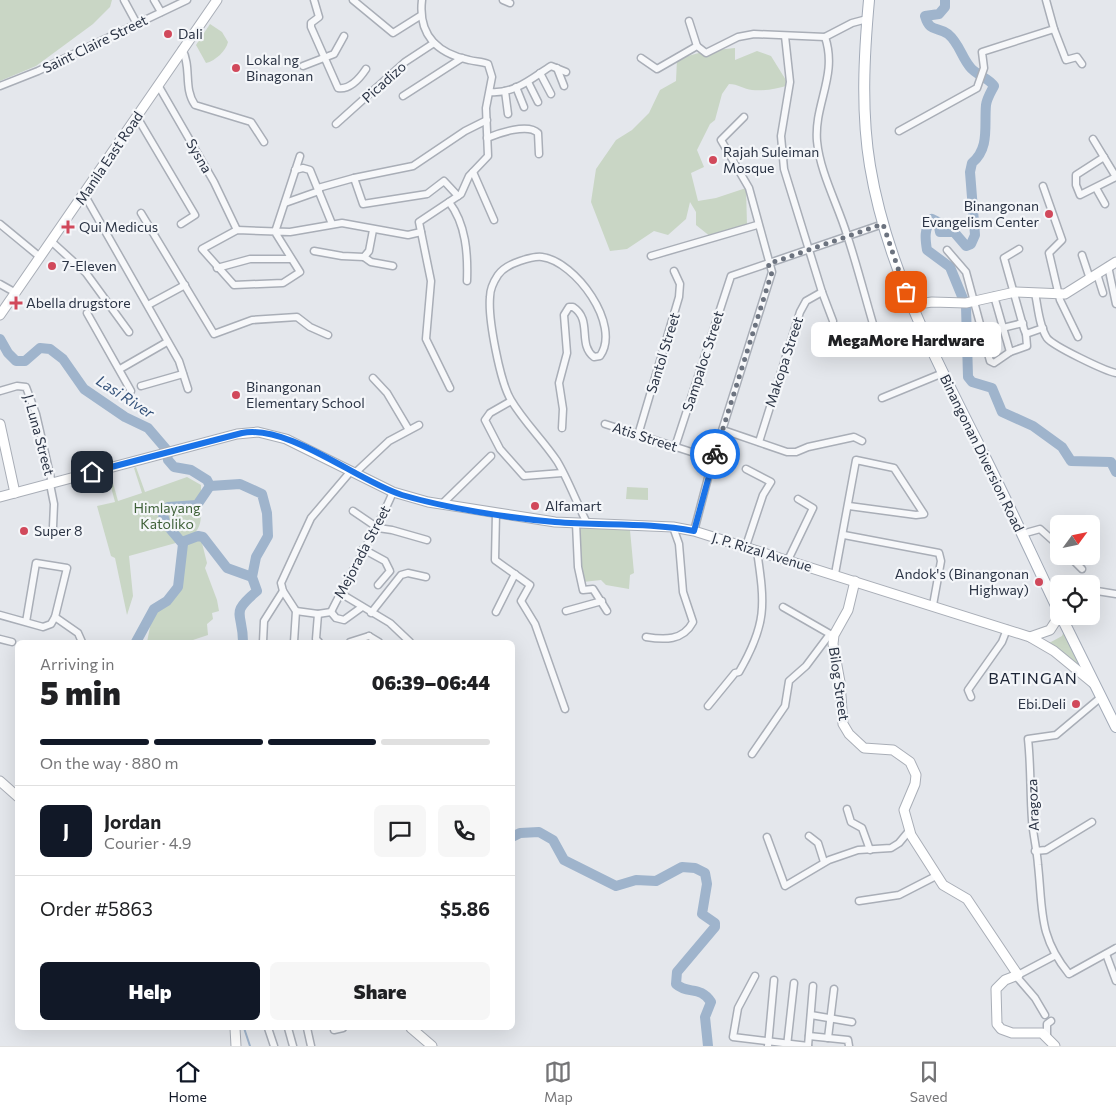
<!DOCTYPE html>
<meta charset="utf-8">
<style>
:root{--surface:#fff;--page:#f6f6f6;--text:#202124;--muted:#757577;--line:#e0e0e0;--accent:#111827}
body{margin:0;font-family:Commissioner,sans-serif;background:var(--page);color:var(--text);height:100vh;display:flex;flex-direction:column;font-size:19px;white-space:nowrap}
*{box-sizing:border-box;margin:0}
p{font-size:16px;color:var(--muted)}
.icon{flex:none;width:28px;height:28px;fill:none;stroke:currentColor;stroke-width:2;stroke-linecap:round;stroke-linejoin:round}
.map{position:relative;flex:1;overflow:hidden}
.drawer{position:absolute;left:15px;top:640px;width:500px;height:390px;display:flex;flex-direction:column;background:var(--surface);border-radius:8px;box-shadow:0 5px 20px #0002}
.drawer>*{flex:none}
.needle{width:32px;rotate:57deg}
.tools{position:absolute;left:1050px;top:515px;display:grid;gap:10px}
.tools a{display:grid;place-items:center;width:50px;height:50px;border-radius:8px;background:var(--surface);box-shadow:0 5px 20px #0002;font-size:25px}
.pin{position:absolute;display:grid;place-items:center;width:42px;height:42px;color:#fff;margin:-21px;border-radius:10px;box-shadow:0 2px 8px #0006}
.courier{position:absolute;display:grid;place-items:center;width:50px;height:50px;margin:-25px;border:4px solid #1a73e8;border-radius:50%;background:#fff;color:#222;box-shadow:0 1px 6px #0007}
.bubble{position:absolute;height:35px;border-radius:8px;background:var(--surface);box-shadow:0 5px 20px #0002;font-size:16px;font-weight:800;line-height:35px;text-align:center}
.headline em{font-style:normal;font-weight:800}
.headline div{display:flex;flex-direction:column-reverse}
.headline{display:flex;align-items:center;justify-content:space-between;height:85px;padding:0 25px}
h1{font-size:32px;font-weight:800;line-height:38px}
.bar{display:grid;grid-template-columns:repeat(4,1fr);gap:8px 5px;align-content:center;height:60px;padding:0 25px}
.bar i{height:6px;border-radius:4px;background:var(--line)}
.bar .on{background:var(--accent)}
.bar p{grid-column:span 4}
.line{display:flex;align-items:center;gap:12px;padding:0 25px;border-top:1px solid var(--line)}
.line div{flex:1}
.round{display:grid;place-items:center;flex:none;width:52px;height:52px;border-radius:8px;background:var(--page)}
.primary-button{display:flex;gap:10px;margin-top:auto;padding:10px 25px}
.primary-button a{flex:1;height:58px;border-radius:8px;background:var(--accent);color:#fff;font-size:20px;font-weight:800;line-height:58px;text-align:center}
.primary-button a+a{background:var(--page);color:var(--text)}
.tabs{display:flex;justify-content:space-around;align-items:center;height:70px;border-top:1px solid var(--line);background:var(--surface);font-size:14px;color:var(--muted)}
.tabs a{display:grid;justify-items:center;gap:2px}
.tabs .on{color:var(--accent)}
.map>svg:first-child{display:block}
</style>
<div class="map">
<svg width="1116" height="1046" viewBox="0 0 1116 1046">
<rect width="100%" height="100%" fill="#e4e7ec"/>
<g fill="#c9d6c5">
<polygon points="0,0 112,0 110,7 93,24 36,66 0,81"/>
<path d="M210,24L222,32L228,42C226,51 215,61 206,63L196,45Z"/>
<path d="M735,48V60L757,51L771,56L789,85C777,89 765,91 752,90C744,89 738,84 729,84L722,94L715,120L710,124L697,150L704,167L691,173L698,201L716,198L746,188L747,225L711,237L696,225V212L690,202L686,219L668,235L654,231L627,249L610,251L591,202L596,169L616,140L632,130L649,113L660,90L676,81L677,59L706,51Z"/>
<path d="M136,467L145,492L187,477L201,485V495L195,502C204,515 202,527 191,537L194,540L201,539L207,563L205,568L217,600L219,611L212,613L213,619L207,624L208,635L193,640L194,642H147L152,617L180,586L186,545L183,541L129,556L133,596L127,615L115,558L111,556L97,506L115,502L107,472H110L118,501L142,493L134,468Z"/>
<polygon points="627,487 648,488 648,500 626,499"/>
<polygon points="577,527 630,530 634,573 630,575 629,589 606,585 601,580 583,582 579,566"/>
<polygon points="1064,631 1087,677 1043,643 1051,642 1062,636"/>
</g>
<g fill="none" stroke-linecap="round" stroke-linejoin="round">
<polyline stroke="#9fb4cc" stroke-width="2" points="244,1028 250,1046"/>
<g stroke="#9fb4cc" stroke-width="10">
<path d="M945,0V7L939,14L925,16C930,33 937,26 948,34C959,43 961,56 970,67C976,75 989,78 994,86C991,92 987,98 986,105C984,126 990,148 972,163L970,172L975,235L971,244L966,246L954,232H940L938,222L932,219C924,229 925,238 927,250L950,267L966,306L968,377L972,382L992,388L1002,412L1033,426L1062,447L1071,461L1111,462L1116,472"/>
<polyline points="0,339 8,353 16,361 25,361 40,348 50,349 63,359 84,389 125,417 148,428 166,449 168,460 174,467 191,470 207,480 210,486 197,505 168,507 163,515 166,524 183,544 178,587 167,601 154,609 136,642"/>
<path d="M210,486L240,484L262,494L267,513L268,536L256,557L252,577L257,591C229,614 243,612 243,642"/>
<polyline points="182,542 198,536 203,537 227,568 252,577"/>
<path d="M512,837L520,833L539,832L553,840L564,860L616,886L636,880L656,881L682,867L695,868L705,873L707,884L702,914L715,923V927L677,972L676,984C688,995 700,985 711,1002L705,1017L708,1046"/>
</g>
<defs>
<g id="street">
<polyline points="124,0 137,24"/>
<polyline points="154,0 161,12"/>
<path d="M314,0L319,17L311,23V27L338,88C350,90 360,78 366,69"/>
<polyline points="353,0 393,33 420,16"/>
<path d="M422,0C418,34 436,53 469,60C476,62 482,61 488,64L492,77L486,108L488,156L469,176L461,194L419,222L431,281L426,339L450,388"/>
<polyline points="503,0 510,3"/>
<polyline points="689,21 697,46"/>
<polyline points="1054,29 1066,60 1077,57 1082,64"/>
<polyline points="785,36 790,82 781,136 784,169 822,292 833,321"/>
<path d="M825,37C838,75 814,104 817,141C820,173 838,205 847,235C858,268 866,301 876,334"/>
<path d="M182,49C192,67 183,88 195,105L251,122L264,142"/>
<polyline points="641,58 657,69 697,46 706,53 738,37 754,34 825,37 852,23 867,19"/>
<polyline points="303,66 334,54 344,36"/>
<polyline points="557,68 564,86"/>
<polyline points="540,73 551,94"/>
<polyline points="528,82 538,102"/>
<polyline points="158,85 214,182 237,230"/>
<polyline points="0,86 38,71 187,0"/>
<polyline points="516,87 524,107"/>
<polyline points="505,91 508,114"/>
<path d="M490,92C515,94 532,78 551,66L566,72"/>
<polyline points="403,96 462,58"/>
<polyline points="137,117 195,215 181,224"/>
<polyline points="336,124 405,62 434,43"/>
<polyline points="899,131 977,88 984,68 982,52 1054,29 1046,0"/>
<path d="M487,138C499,133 528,123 538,133L539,154"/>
<polyline points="1093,139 1116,177"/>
<polyline points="300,156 275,232 300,272 283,283 234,285 202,249 237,230 290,232 342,223 408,235 421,232"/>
<polyline points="1104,157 1076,175 1076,185 1080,195 1116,177"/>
<polyline points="295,170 303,168 310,170 332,224"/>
<polyline points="473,172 494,220"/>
<polyline points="354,178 363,204 427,194 444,181 458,196"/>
<polyline points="1043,186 1062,240 1049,253 1060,300 1078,337"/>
<polyline points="318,188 354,178 413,166 465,131 487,120"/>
<polyline points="1096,188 1105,204"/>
<polyline points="84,194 179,361 188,389"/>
<path d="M449,202C466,224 468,254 467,281"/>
<polyline points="285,203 319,191"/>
<polyline points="141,213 214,334 252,320 297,317 310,327 328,335"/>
<polyline points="0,224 40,257"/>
<polyline points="52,242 86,273 129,332"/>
<polyline points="1019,249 1004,258 1024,329 1026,334 1043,328"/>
<polyline points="947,250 966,272 990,361 994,363 1010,352"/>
<polyline points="314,251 342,256 364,257 369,251 373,230"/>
<polyline points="1082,255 1090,279"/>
<polyline points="651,256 757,225"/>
<polyline points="364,257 371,262 393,266"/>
<polyline points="1108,266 1116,304"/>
<polyline points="217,268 250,259 291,259"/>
<polyline points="1097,274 1103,293"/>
<polyline points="0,284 16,293"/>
<path d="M1035,293C1038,307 1039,326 1047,338C1053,346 1105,371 1116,373"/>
<polyline points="994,296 1010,352 1027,346 1026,334"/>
<polyline points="148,305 185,285"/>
<polyline points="87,313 131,391"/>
<polyline points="982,333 1023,323"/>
<polyline points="120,369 167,342"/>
<polyline points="373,378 387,393 409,430"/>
<polyline points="141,386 183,374"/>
<polyline points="0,391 17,386 26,387 36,414 52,483"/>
<polyline points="882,398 943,373"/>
<polyline points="511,401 490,413 485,420 500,449 524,476 562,473"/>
<polyline points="605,424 713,459"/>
<path d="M562,428L563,409L559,383L567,353L564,315L569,307H573C593,320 577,344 594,357L600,356C622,325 575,261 542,257C535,256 526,259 520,261C511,264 503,268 498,275C494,281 490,290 490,297C488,319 500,382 511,400C524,422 543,440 557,461C568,479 577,504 587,523"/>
<polyline points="723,430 787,452 796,452 808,447 854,437 862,441"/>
<polyline points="638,435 679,297 680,284 674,271"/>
<polyline points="759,442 800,312 806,301 822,292"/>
<polyline points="675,447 731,276 883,224"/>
<polyline points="355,473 389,441 419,425"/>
<polyline points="50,484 54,504 53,527"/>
<polyline points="442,504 491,456"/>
<polyline points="353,511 378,528 392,530 427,540"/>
<polyline points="496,513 495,560 530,585 521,601 535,624 565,709"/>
<polyline points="576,523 578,567 583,590 593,589 607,611"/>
<polyline points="694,531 713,459 772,272 749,188 721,140 744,117"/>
<polyline points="1022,534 1040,529 1059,546"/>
<polyline points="844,535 939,553 941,561 933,605"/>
<polyline points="746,546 763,495 771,482 746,469"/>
<polyline points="363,549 385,561 390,571 378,585"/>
<polyline points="1069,556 1082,569"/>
<polyline points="788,560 813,508 798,499"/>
<polyline points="835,574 856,460 894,468 924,514 916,515 849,506"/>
<polyline points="340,593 390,623 410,642"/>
<polyline points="1091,599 1097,591 1116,594"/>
<polyline points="783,607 830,634"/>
<polyline points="296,611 318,614 331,612"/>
<polyline points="566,611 602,601"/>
<path d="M331,612C351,571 376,533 393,492"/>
<polyline points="331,612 336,618 344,620 362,607"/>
<polyline points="496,612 515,574"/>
<polyline points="371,613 401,575 408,573 426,577"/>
<polyline points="318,614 316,639 319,642"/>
<polyline points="0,615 43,627 51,624 55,617 67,568 36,563 26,622"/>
<polyline points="55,617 78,633 82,642"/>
<polyline points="369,636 379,642"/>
<path d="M646,637C664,640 683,641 693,622L683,592L679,544L673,527"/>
<polyline points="0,639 12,642"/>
<polyline points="263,642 264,621 283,591"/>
<polyline points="294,642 296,611 283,591 281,583 311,518 351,471"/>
<polyline points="350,642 369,636"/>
<polyline points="971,697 968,690 1002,642 1007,629"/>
<path d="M1100,698L1056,735L1028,739C1031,766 1030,793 1032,820C1033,835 1037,850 1038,865C1043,910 1038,936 1069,974L1071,973L1116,948"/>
<path d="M708,706L735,673L739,672C767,624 765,605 757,551"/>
<polyline points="752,754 785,706 789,681 806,666 830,634 834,635"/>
<polyline points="847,809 851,822 862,828 870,850"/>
<polyline points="809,836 818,843 824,862"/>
<polyline points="767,837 785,886 829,860 858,850 891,848 899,843 909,831"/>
<polyline points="1035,851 1046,850 1092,822"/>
<polyline points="859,901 899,895 936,876"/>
<polyline points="1106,954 1116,981"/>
<polyline points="1018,975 1054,956"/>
<polyline points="755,976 738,1008 733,1037 808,1046"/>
<polyline points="1016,976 1035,998 1045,1015"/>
<polyline points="811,1015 852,1022"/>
<polyline points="268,1028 274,1046"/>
<polyline points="288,1028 293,1046"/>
<polyline points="307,1028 311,1046"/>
<polyline points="334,1030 343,1028"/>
<polyline points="809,1036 848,1040 849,1046"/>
<polyline points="1047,1037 1047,1024 1051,1021"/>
<polyline points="828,1038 834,989"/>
<polyline points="768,1046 774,980"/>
<polyline points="787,1046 794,983"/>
<polyline points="808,1046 813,986"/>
</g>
<g id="secondary">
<polyline points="911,305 932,302 966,303 1015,292 1065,294 1116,262"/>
<polyline points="0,315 217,0"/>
<polyline points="0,424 15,493"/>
<polyline points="0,497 237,434 258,432 286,439 393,492 428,502 555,522 673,527 694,531 1030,637 1054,651 1093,683"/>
<polyline points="855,581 848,610 834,635 833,644 840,682 843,724 849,734 864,748 893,750 910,762 916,775 915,784 904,810 911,835 943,885 967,899 1018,975 1005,980 996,989 997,1024 1001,1029 1012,1033 1042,1033 1055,1046"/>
<polyline points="1030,637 1050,630 1059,616"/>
<polyline points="0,781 18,797"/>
<polyline points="235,1028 236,1046"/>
<polyline points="411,1028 432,1046"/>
</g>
<g id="primary">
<path d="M869,0C864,55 861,112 870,166C887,269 937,362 984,455C1010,507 1034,560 1059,612"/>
<polyline points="1061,616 1116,727"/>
</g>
</defs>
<use href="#street" stroke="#a9aeb7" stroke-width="9"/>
<use href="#secondary" stroke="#a9aeb7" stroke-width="11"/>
<use href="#primary" stroke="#a3abb8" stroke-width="12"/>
<use href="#street" stroke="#f7f8fa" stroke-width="6"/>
<use href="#secondary" stroke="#fff" stroke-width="9"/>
<use href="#primary" stroke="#fff" stroke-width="10"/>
</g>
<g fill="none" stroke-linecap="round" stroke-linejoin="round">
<polyline stroke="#6c737f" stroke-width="5" stroke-dasharray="0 9" points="715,454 772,272 768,264 883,224 906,292"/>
<path stroke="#1a73e8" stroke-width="6" d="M92,472L242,433C289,424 357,481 402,495C446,508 509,518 555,522C601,526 648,522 694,531L715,454"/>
</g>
<g fill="#d1495b" stroke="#f4f6f9" stroke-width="2">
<circle cx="168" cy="34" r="5"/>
<circle cx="236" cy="68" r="5"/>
<circle cx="713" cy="160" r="5"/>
<circle cx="1049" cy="214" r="5"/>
<path d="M65.5 219.5h5v5h5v5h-5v5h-5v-5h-5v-5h5z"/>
<circle cx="52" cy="266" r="5"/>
<path d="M13.5 295.5h5v5h5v5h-5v5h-5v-5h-5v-5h5z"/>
<circle cx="236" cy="395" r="5"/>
<circle cx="535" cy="506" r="5"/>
<circle cx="24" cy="531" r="5"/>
<circle cx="1039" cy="582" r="5"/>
<circle cx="1076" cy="704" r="5"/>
</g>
<g text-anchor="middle" stroke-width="4.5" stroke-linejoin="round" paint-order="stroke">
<g font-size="14" fill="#2b3445" stroke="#f4f6f9" text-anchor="start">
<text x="178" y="39">Dali</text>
<text x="246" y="65">Lokal ng<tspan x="246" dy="16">Binagonan</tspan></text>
<text x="723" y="157">Rajah Suleiman<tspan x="723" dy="16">Mosque</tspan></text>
<text x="1039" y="211" text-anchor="end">Binangonan<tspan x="1039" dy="16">Evangelism Center</tspan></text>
<text x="79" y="232">Qui Medicus</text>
<text x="62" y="271">7-Eleven</text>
<text x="26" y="308">Abella drugstore</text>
<text x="246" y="392">Binangonan<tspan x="246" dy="16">Elementary School</tspan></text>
<text x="545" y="511">Alfamart</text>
<text x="34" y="536">Super 8</text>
<text x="1029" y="579" text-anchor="end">Andok's (Binangonan<tspan x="1029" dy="16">Highway)</tspan></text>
<text x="1066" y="709" text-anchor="end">Ebi.Deli</text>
</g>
<g font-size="14" fill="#2b3445" stroke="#f4f6f9">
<text transform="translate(95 44) rotate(-26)" y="5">Saint Claire Street</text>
<text transform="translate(384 82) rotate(-42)" y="5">Picadizo</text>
<text transform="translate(199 156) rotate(60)" y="5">Sysna</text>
<text transform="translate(109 158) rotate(-56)" y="5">Manila East Road</text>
<text transform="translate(663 353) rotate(-73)" y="5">Santol Street</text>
<text transform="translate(703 361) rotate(-72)" y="5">Sampaloc Street</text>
<text transform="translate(784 362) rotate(-72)" y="5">Makopa Street</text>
<text transform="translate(39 435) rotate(75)" y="5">J. Luna Street</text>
<text transform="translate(645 437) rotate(18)" y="5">Atis Street</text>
<text transform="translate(982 453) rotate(64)" y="5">Binangonan Diversion Road</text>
<text transform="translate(362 552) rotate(-62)" y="5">Mejorada Street</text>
<text transform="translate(762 552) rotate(17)" y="5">J. P. Rizal Avenue</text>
<text transform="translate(839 684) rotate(82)" y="5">Bilog Street</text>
<text transform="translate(1033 805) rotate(-92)" y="5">Aragoza</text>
</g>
<g font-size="14" fill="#3f6138" stroke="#f4f6f9">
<text x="167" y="513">Himlayang<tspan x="167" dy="16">Katoliko</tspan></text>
</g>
<g font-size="15" font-style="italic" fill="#34527a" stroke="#f4f6f9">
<text transform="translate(125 397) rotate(33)" y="5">Lasi River</text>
</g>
<g font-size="16" letter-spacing="1" fill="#1d2536" stroke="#f4f6f9">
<text x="1033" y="684">BATINGAN</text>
</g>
</g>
</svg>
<div class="tools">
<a><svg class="needle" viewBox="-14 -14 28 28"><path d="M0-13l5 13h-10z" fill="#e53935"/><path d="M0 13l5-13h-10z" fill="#757577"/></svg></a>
<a><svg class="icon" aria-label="locate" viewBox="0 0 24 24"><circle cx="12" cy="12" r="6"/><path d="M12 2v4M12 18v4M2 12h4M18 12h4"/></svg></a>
</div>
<div class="pin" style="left:906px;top:292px;background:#ea580c"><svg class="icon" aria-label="bag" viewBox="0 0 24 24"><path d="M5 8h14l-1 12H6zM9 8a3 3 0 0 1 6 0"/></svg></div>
<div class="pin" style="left:92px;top:472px;background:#1f2937"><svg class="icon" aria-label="home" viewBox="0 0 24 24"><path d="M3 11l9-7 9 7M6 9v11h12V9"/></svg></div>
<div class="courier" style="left:715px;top:454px"><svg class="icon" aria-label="bike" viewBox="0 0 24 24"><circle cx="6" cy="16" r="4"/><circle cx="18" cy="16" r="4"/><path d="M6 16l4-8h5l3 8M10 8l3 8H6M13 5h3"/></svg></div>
<div class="bubble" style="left:811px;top:322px;width:190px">MegaMore Hardware</div>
<section class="drawer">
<div class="headline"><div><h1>5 min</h1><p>Arriving in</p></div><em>06:39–06:44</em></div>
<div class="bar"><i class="on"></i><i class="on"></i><i class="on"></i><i></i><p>On the way · 880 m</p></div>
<div class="line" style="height:90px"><b class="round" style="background:var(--accent);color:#fff">J</b><div><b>Jordan</b><p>Courier · 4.9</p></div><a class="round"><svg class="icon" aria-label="chat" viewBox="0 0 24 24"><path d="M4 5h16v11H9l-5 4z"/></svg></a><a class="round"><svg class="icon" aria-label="phone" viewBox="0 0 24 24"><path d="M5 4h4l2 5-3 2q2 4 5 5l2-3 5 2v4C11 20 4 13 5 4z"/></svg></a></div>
<div class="line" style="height:65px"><div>Order #5863</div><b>$5.86</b></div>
<div class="primary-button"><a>Help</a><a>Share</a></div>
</section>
</div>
<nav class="tabs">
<a class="on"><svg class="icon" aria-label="home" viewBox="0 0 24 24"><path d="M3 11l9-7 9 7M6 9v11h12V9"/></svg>Home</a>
<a><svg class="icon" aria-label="map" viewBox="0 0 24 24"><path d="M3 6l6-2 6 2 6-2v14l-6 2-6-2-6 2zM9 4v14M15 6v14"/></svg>Map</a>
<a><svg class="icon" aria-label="saved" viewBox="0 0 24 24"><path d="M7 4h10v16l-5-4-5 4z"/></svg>Saved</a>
</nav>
